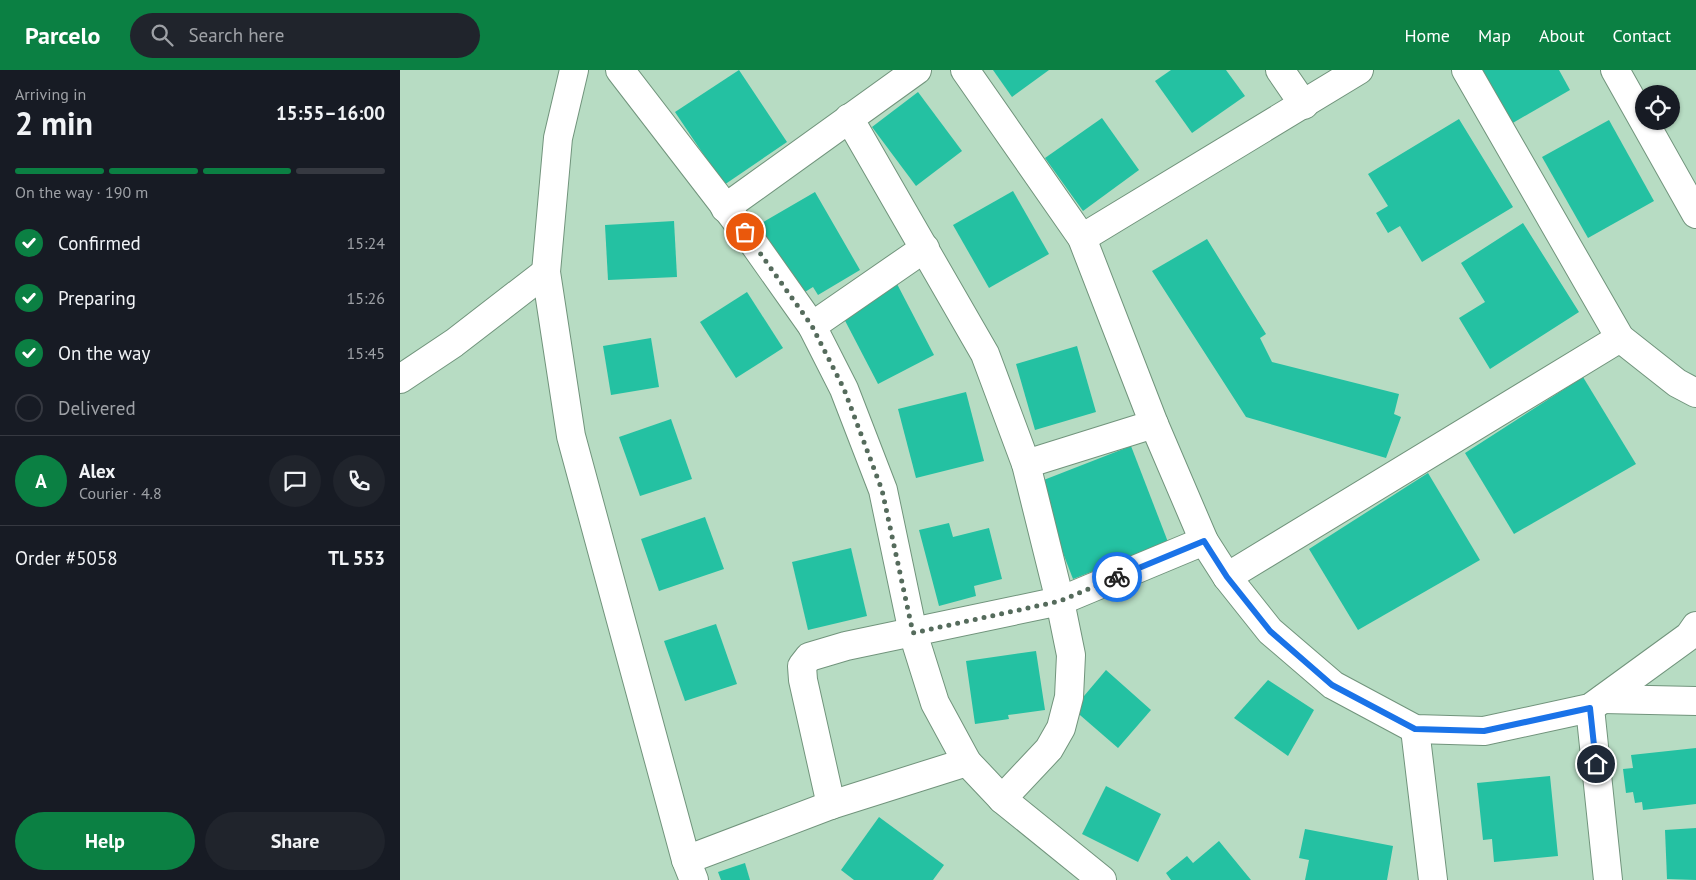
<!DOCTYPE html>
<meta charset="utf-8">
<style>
:root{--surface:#171b24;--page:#20242c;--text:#f1f3f6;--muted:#9ea1a6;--line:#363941;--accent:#0b8043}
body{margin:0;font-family:"PT Sans",sans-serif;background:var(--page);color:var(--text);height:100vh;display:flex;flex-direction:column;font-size:19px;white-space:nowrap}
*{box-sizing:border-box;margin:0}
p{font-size:16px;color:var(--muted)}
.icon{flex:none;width:28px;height:28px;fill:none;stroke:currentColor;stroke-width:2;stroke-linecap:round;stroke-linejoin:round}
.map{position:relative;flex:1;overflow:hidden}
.side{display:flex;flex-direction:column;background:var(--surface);width:400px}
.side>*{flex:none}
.tools{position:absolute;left:1235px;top:15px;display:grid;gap:10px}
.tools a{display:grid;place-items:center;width:45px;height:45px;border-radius:50%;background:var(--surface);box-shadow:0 1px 4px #0004;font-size:25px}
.pin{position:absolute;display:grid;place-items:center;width:42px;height:42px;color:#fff;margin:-21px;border:2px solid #fff;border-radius:50%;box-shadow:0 1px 5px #0007}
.courier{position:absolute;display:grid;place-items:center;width:50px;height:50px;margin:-25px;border:4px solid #1a73e8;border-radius:50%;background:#fff;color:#222;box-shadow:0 1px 6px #0007}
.head em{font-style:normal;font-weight:800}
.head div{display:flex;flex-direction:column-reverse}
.head{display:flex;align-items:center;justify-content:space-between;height:85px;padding:0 15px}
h1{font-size:32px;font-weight:800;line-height:38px}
.bar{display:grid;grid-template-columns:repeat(4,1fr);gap:8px 5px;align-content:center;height:60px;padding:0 15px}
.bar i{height:6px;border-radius:4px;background:var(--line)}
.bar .selected{background:var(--accent)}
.bar p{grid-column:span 4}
.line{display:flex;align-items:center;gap:12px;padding:0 15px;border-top:1px solid var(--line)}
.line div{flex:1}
.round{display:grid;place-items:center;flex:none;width:52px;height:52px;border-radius:26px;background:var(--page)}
ol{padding:0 15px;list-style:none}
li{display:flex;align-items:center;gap:15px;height:55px}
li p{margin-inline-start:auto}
li .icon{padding:5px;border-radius:50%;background:var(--accent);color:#fff;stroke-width:4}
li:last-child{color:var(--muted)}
li i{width:28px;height:28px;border:2px solid var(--line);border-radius:50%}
.action{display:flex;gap:10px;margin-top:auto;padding:10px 15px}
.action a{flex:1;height:58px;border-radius:30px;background:var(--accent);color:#fff;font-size:20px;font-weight:800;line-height:58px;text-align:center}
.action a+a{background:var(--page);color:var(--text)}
header{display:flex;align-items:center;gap:30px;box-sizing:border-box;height:70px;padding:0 25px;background:var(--accent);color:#fff}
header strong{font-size:24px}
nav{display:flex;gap:28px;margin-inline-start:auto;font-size:18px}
.search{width:350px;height:45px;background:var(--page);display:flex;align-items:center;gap:12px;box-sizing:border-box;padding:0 18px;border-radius:28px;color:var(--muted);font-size:19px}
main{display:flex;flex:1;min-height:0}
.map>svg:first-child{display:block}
</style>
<header>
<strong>Parcelo</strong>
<div class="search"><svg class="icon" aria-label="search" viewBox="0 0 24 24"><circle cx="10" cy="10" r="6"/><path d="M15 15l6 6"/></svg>Search here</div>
<nav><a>Home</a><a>Map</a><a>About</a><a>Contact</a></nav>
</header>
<main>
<section class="side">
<div class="head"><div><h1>2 min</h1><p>Arriving in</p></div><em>15:55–16:00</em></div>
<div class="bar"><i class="selected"></i><i class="selected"></i><i class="selected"></i><i></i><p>On the way · 190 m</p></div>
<ol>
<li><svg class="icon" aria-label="check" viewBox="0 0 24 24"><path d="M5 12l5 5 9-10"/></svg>Confirmed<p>15:24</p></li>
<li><svg class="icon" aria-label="check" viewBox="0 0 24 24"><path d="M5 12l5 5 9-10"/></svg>Preparing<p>15:26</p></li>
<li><svg class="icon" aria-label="check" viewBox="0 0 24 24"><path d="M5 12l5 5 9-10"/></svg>On the way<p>15:45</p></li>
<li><i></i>Delivered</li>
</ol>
<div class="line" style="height:90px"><b class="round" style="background:var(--accent);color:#fff">A</b><div><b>Alex</b><p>Courier · 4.8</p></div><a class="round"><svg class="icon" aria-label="chat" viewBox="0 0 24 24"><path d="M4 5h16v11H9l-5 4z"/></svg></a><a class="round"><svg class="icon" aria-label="phone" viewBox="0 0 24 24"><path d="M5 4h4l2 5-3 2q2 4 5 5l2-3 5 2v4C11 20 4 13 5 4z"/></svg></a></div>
<div class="line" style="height:65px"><div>Order #5058</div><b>TL 553</b></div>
<div class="action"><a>Help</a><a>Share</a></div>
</section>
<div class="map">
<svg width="1296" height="810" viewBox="0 0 1296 810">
<rect width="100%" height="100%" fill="#b7dcc3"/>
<g fill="#24c1a2">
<polygon points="339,0 387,72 324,115 275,42"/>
<polygon points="593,0 649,0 612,27"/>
<polygon points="771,0 826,0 845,26 792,63 755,11"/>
<polygon points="1081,0 1159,0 1170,20 1111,54"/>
<polygon points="518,22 562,81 516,116 472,57"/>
<polygon points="702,48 739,100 683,141 645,88"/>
<polygon points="1059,49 1113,137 1022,192 1000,156 988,163 976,143 988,136 968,104"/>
<polygon points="1209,50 1254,131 1188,168 1142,87"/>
<polygon points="613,121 649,184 589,218 553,155"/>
<polygon points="415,122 460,200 418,225 413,217 400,225 358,155"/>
<polygon points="274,151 277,207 208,210 205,155"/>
<polygon points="1123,153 1179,242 1090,299 1059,248 1085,232 1061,193"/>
<polygon points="807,169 866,264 860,268 872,292 999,324 994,344 1001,347 986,388 846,347 752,201"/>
<polygon points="496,212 534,285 478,314 440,241"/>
<polygon points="347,222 383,278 336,308 300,252"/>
<polygon points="251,268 259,317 211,325 203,276"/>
<polygon points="677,276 696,342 635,360 616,294"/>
<polygon points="1183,307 1236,394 1114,464 1065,383"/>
<polygon points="566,322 584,391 516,408 498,339"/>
<polygon points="271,349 292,409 240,426 219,367"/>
<polygon points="731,376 768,472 673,509 636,413"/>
<polygon points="1028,403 1080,490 958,560 909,479"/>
<polygon points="305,447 324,499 259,521 241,469"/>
<polygon points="549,453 553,467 589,458 602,509 574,516 576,526 539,536 519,460"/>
<polygon points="451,478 467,546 408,560 392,492"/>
<polygon points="316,554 337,614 285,631 264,571"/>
<polygon points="636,581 645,640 608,645 609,649 575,654 566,591"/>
<polygon points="706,600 751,640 718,678 673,639"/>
<polygon points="868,610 914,640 888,686 834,648"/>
<polygon points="1296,678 1296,734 1243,740 1242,732 1235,733 1233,722 1226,723 1223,699 1233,698 1231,685"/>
<polygon points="1150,706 1158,786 1094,792 1092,769 1083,770 1077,713"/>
<polygon points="706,716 761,744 738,792 682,764"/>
<polygon points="479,747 544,795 533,810 454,810 441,800"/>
<polygon points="1296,758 1296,810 1267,809 1265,760"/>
<polygon points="905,759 993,776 987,810 905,810 909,790 899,788"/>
<polygon points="819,771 851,810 771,810 766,803 787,786 793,793"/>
<polygon points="345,793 350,810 321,810 318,802"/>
</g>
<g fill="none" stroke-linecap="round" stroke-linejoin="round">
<defs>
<g id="minor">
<polyline points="174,0 158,68 146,202 171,366 286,790 294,810"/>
<polyline points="220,0 354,174 412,256 444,319 483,420 513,563 535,633 567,692 602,729 702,810"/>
<polyline points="565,0 682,168 754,354 804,471 827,507 870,561 933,615 1015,659 1084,661 1190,638 1289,566 1296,556"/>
<polyline points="880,0 904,35"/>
<polyline points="1066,0 1220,268 1277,313 1296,323"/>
<polyline points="1215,0 1296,144"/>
<polyline points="449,48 585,284 626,394 660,531 671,585 669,627 661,658 649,679 602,729"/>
<polyline points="325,138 517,0"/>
<polyline points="682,168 959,0"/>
<polyline points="412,256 525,178"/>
<polyline points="0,309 54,273 146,202"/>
<polyline points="626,394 754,354"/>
<polyline points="827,507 1220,268"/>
<polyline points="1203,629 1296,631"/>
<polyline points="1190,638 1208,810"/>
<polyline points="1015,659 1033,810"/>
<polyline points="431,735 403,610 402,596 409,587 446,576 660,531 804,471"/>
<polyline points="286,790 431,735 567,692"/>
</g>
</defs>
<use href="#minor" stroke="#71947c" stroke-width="30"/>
<use href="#minor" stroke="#fff" stroke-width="28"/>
</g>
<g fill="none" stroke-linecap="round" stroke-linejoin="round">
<polyline stroke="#556b5c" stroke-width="5" stroke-dasharray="0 9" points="345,162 412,256 444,319 482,420 513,563 660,531 717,507"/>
<polyline stroke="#1a73e8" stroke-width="6" points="717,507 804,471 827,507 870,561 932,615 1015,659 1084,661 1190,638 1196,694"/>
</g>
</svg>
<div class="tools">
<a><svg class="icon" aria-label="locate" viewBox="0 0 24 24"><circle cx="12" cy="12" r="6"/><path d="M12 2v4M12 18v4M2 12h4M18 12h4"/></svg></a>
</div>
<div class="pin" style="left:345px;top:162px;background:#ea580c"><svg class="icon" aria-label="bag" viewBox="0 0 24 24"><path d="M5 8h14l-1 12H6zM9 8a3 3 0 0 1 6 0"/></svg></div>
<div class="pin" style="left:1196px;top:694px;background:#1f2937"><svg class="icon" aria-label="home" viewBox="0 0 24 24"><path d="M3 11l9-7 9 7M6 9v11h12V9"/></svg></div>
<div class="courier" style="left:717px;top:507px"><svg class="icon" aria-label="bike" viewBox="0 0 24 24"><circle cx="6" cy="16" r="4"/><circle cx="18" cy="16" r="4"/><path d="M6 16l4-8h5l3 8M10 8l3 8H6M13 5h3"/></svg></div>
</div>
</main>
